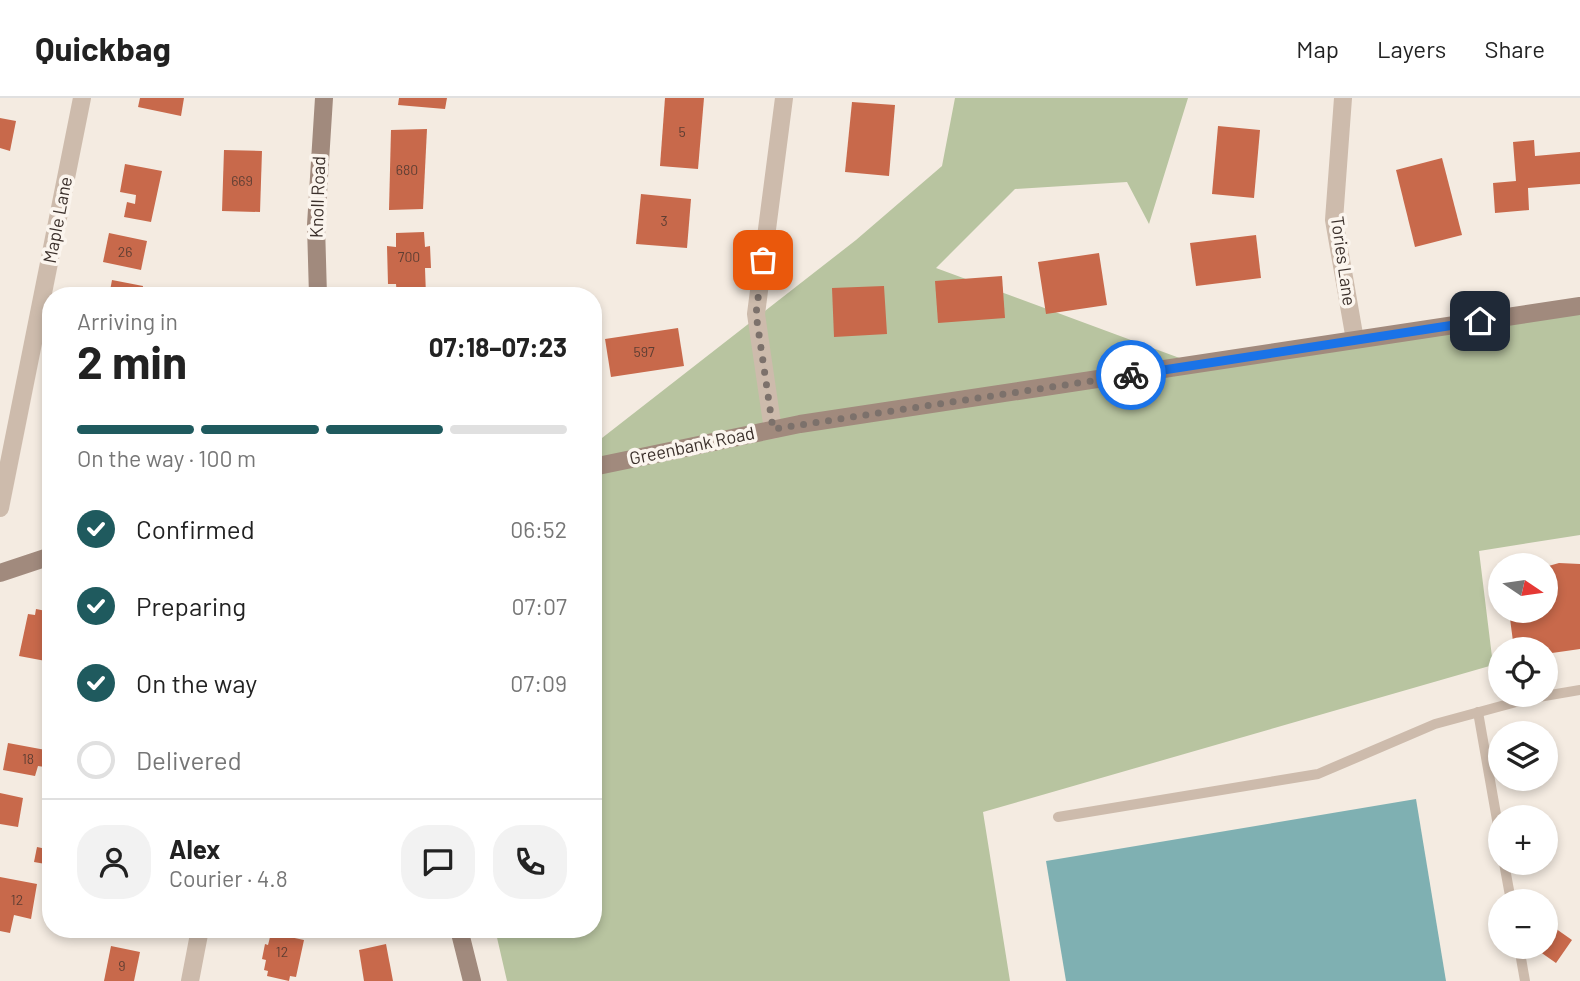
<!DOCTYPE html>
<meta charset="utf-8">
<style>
:root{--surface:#fff;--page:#f2f2f2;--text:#222;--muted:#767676;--line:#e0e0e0;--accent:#1f5a5e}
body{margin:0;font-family:Barlow,sans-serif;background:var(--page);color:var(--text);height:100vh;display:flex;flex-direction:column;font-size:26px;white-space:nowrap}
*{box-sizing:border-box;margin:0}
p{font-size:23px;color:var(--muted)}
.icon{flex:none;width:38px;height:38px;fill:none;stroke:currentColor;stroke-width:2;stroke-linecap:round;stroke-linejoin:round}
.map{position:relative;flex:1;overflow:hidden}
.side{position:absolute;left:42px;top:189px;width:560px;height:651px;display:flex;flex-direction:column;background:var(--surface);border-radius:28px;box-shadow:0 4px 10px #0003}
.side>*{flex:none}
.needle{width:46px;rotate:103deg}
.controls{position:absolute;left:1488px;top:455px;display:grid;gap:14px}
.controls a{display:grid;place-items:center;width:70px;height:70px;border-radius:50%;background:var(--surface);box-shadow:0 4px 10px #0003;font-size:35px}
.pin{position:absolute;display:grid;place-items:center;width:60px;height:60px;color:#fff;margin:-30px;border-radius:14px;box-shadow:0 4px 10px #0006}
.courier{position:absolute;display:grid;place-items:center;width:70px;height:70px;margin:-35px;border:5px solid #1a73e8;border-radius:50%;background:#fff;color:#222;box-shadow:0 2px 9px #0007}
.summary em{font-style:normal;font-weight:700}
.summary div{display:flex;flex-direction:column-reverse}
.summary{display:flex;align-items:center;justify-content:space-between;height:119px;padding:0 35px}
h1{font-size:46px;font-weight:700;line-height:52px}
.bar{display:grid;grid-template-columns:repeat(4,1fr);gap:10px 7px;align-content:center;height:84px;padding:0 35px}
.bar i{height:9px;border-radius:5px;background:var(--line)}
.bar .current{background:var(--accent)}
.bar p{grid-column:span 4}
.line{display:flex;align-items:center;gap:18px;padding:0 35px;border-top:2px solid var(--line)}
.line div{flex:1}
.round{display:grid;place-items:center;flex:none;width:74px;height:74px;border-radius:28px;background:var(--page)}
ol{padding:0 35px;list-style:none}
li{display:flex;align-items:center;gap:21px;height:77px}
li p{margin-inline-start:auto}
li .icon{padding:7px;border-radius:50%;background:var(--accent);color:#fff;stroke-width:4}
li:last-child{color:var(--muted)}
li i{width:38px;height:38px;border:4px solid var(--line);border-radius:50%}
header{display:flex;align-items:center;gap:42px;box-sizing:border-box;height:98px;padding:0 35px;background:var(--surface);border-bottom:2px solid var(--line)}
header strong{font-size:33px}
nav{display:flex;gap:38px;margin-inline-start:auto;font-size:24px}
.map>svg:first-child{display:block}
</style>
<header>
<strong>Quickbag</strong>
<nav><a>Map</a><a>Layers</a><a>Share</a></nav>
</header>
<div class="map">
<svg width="1580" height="883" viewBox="0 0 1580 883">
<rect width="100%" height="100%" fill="#f4ebe1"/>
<polygon fill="#b8c4a0" points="955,0 1188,0 1149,126 1127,84 1015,91 936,170 1212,272 1580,200 1580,437 1479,453 1493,567 983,714 1010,883 507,883 495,831 593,831 593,347 856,142 942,68"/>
<polygon fill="#7fb0b2" points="1416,701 1446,883 1066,883 1046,763"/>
<g fill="#c8694b">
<polygon points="140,0 184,0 181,18 138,9"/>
<polygon points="399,0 447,0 445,11 398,7"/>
<polygon points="665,0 704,0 698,71 660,68"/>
<polygon points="852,4 895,7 889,78 845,74"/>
<polygon points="0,20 16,23 10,53 0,50"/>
<polygon points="1218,28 1260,32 1254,100 1212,96"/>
<polygon points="427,31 423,111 389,112 391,32"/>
<polygon points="1534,42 1535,58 1580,54 1580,86 1528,90 1529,112 1495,115 1493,85 1516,83 1513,44"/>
<polygon points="224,52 262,53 260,114 222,113"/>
<polygon points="1442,60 1462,137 1415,149 1396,72"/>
<polygon points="125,66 162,73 151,124 124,119 127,104 135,106 136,97 120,94"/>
<polygon points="641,96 691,101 687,150 636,146"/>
<polygon points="424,134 425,149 430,148 431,170 425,170 426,198 397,198 396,186 388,186 387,148 396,149 396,135"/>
<polygon points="109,135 147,143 141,172 103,164"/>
<polygon points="1256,137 1261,180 1196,188 1190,145"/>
<polygon points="1099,155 1107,207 1046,216 1038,164"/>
<polygon points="1002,178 1005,220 938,225 935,183"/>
<polygon points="112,182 143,188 142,198 109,198"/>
<polygon points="884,188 887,236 834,239 832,190"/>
<polygon points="678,230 684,268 611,279 605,241"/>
<polygon points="1559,465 1580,466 1580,551 1545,556 1545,551 1514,551 1509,513 1545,513 1545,469"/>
<polygon points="36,511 46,513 45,522 51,523 51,564 19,558 28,516 35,517"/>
<polygon points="8,645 51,653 51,670 38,668 35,678 3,672"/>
<polygon points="0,695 23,700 18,729 0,726"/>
<polygon points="37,749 51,752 51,767 34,764"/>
<polygon points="0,779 37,786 31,821 14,817 10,835 0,833"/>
<polygon points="1552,828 1572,842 1556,865 1536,851 1538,849 1545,849 1545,838"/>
<polygon points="271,835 304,842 296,879 290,878 289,883 267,878 268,873 264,872 266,862 262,861 265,846 268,847"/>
<polygon points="386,846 393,883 364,883 359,852"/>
<polygon points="111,848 140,854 134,883 104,883"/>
</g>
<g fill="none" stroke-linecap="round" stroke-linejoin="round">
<g stroke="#cdbbac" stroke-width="10">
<polyline points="1478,614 1500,739"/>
<polyline points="1058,719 1318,676 1435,626 1527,601 1580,592"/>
<polyline points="1504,765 1511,803"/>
<polyline points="1519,849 1525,883"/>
</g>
<g stroke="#cdbbac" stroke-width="18">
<polyline points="1343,0 1334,122 1355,242"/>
<polyline points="773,332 756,216 784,0"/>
<polyline points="0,410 82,0"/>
<polyline points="190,883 200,831"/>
</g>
<g stroke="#a18a7d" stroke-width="18">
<polyline points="318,198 316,127 324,0"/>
<polyline points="593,369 800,326 1580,208"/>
<polyline points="0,475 51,458"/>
<polyline points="459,831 472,883"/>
</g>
</g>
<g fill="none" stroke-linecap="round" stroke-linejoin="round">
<polyline stroke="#7c716b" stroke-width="7" stroke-dasharray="0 12.6" points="763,162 756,216 773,331 1131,277"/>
<polyline stroke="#1a73e8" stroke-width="9" points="1131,277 1480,223"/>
</g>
<g text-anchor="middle" stroke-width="7" stroke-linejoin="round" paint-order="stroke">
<g font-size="14" fill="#5e3e33">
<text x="682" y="39">5</text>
<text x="407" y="77">680</text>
<text x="242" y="88">669</text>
<text x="664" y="128">3</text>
<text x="125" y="159">26</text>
<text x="409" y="164">700</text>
<text x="644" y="259">597</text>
<text x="28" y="666">18</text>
<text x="17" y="807">12</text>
<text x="282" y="859">12</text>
<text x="122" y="873">9</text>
</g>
<g font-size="18" fill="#3b302b" stroke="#fbf5ee">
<text transform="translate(318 99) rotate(-88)" y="6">Knoll Road</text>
<text transform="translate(58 122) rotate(-79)" y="6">Maple Lane</text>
<text transform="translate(1343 163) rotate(82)" y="6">Tories Lane</text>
<text transform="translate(692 348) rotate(-12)" y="6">Greenbank Road</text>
</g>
</g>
</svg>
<div class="controls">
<a><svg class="needle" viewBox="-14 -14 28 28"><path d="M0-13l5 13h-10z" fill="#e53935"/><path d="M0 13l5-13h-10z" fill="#767676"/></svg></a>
<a><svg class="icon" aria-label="locate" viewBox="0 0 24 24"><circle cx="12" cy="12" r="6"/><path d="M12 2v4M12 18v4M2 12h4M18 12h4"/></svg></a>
<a><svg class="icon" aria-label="layers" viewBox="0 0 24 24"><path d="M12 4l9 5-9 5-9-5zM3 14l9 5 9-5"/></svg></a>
<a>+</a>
<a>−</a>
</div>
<div class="pin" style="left:763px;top:162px;background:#ea580c"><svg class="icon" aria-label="bag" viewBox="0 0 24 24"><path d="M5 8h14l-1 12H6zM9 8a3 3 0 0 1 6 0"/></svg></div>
<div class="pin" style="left:1480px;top:223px;background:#1f2937"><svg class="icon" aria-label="home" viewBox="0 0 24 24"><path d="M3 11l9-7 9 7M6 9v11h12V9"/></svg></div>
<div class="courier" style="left:1131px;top:277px"><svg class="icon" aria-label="bike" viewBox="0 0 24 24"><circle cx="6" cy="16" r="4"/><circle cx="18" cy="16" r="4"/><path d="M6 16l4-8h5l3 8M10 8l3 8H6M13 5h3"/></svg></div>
<section class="side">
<div class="summary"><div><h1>2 min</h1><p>Arriving in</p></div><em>07:18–07:23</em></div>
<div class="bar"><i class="current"></i><i class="current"></i><i class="current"></i><i></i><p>On the way · 100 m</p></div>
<ol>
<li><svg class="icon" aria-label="check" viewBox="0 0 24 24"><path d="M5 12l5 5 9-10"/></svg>Confirmed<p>06:52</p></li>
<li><svg class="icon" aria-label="check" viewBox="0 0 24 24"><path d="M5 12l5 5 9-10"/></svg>Preparing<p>07:07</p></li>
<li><svg class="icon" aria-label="check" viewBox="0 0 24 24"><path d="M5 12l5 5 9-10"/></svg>On the way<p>07:09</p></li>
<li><i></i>Delivered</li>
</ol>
<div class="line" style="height:126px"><a class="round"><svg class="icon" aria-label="person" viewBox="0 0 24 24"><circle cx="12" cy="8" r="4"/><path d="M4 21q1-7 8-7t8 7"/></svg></a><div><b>Alex</b><p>Courier · 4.8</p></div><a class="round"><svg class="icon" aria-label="chat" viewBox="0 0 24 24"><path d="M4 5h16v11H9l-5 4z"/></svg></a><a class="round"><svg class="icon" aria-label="phone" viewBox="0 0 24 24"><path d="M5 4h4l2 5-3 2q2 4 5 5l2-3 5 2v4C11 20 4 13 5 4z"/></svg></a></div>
</section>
</div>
